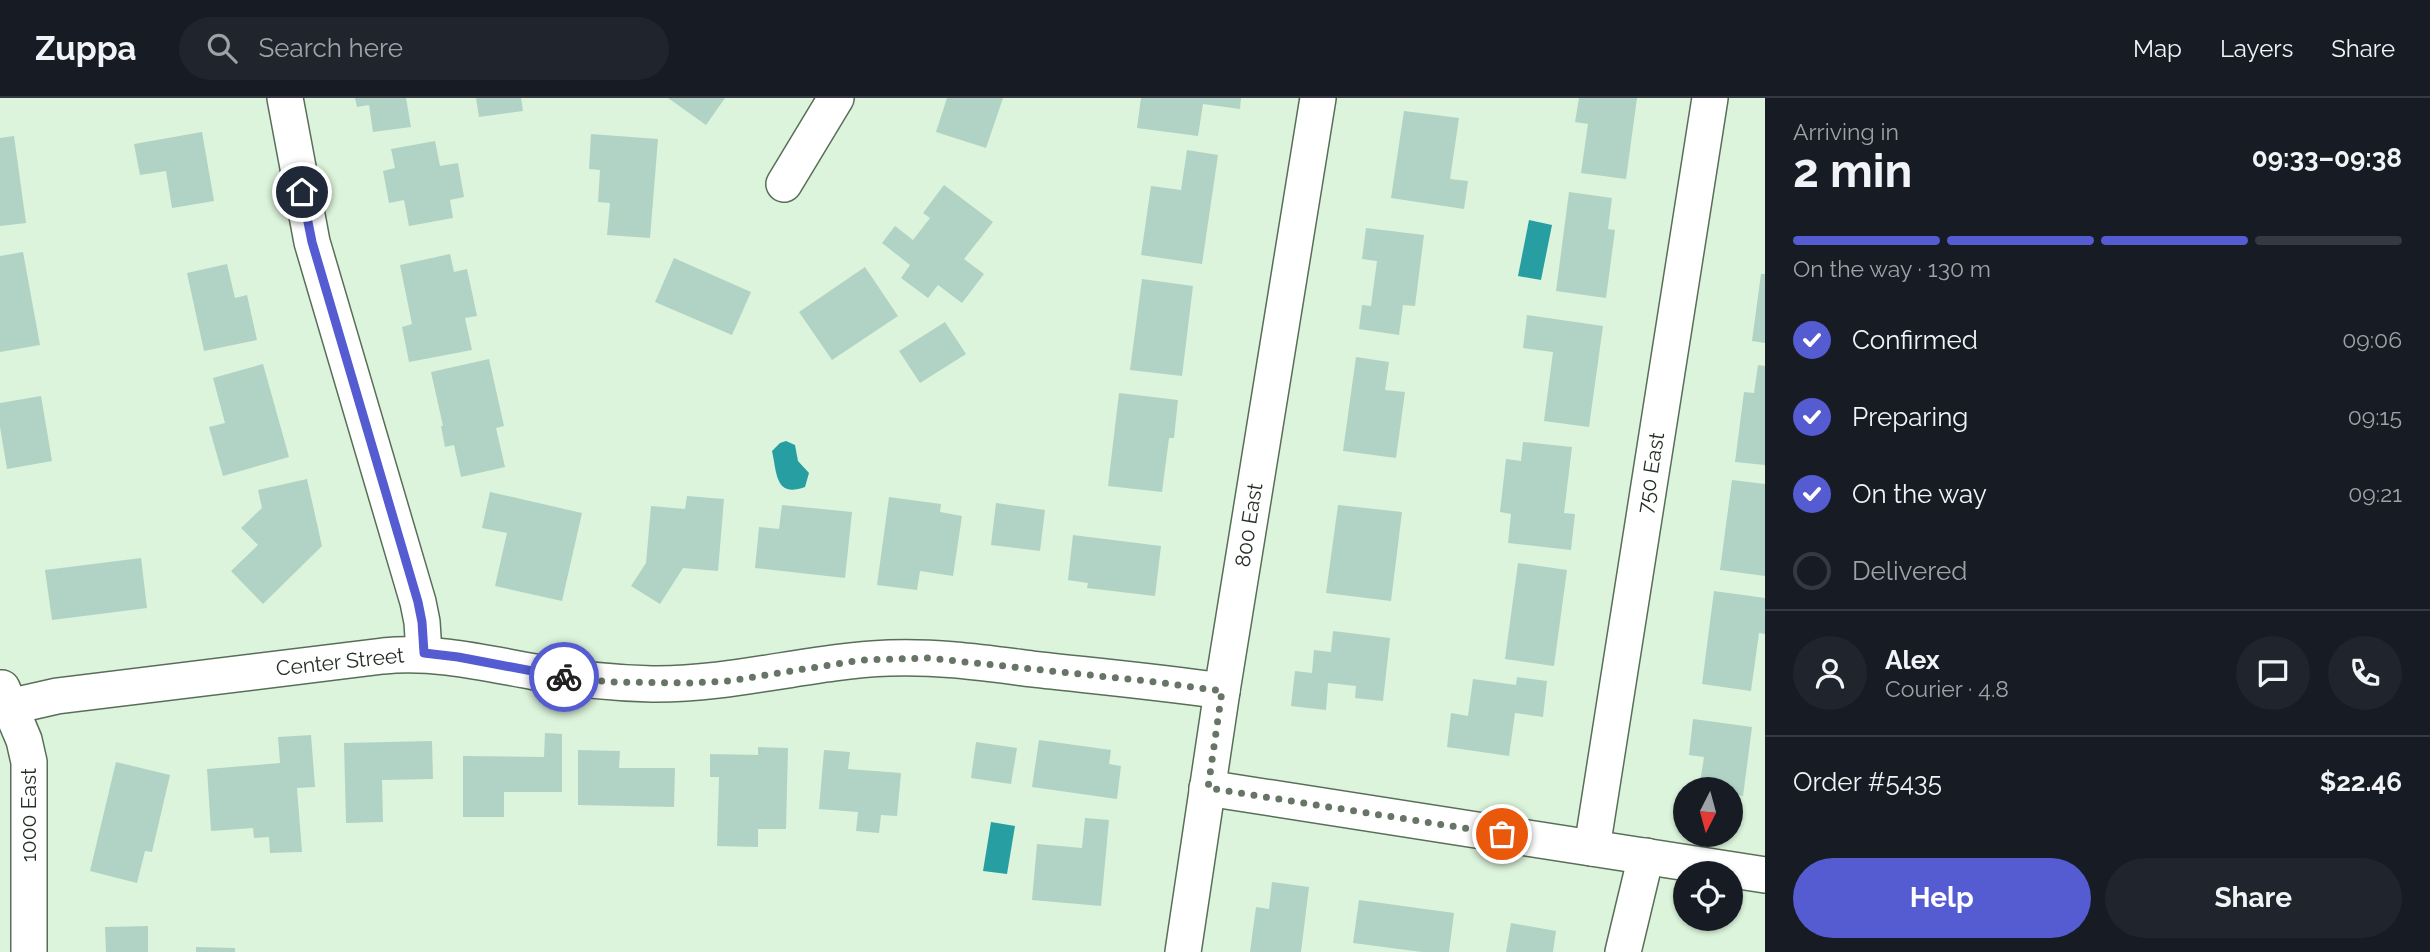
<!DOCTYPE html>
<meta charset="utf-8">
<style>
:root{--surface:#171b24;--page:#20242c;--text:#f1f3f6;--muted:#9ea1a6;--line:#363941;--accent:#555bd1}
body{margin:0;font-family:Raleway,sans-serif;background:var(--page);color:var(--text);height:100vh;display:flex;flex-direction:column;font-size:26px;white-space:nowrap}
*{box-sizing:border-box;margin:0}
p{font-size:23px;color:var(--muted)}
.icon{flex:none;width:38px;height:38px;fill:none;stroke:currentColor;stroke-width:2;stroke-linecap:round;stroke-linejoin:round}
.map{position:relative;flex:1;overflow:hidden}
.details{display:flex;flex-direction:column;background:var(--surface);width:665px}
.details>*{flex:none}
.needle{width:46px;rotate:186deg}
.tools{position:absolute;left:1673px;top:679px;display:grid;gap:14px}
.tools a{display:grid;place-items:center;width:70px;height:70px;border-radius:50%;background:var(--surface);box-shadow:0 2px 5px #0004;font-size:35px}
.pin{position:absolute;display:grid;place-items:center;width:60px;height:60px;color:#fff;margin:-30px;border:4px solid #fff;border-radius:50%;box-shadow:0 2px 7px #0007}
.courier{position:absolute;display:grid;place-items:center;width:70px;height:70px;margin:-35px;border:5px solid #555bd1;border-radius:50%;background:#fff;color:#222;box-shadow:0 2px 9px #0007}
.overview em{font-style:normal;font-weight:700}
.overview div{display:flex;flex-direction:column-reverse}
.overview{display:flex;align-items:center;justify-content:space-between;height:119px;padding:0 28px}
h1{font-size:46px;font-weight:700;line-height:52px}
.bar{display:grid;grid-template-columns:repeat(4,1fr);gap:10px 7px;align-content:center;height:84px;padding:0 28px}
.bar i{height:9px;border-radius:5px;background:var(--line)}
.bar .on{background:var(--accent)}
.bar p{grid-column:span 4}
.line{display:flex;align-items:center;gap:18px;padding:0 28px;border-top:2px solid var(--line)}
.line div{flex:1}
.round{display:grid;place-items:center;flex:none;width:74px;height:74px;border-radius:37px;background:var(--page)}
ol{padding:0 28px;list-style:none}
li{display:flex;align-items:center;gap:21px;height:77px}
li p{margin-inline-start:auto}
li .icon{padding:7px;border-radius:50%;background:var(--accent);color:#fff;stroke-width:4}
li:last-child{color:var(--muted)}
li i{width:38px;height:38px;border:4px solid var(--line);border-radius:50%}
.primary-button{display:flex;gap:14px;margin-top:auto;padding:14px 28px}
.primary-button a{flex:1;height:80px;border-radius:42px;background:var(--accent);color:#fff;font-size:28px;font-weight:700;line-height:80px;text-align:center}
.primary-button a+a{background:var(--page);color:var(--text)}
header{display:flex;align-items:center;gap:42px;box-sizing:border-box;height:98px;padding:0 35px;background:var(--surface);border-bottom:2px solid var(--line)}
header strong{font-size:33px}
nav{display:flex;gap:38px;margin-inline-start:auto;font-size:24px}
.search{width:490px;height:63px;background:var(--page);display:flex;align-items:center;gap:18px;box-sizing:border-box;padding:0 24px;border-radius:38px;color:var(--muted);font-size:26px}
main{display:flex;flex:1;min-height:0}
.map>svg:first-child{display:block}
</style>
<header>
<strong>Zuppa</strong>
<div class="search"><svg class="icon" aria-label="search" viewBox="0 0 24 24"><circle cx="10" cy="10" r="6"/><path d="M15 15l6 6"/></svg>Search here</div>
<nav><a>Map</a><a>Layers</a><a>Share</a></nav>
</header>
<main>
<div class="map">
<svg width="1765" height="854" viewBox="0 0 1765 854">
<rect width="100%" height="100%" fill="#dcf4db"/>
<g fill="#279fa2">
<polygon points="1529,122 1552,127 1541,182 1518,178"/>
<path d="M786,343L795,347L798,363L809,375L805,389C775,400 777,375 772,353L780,345Z"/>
<polygon points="991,724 1015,728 1007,776 983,773"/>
</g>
<g fill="#b0d3c6">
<polygon points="355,0 406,0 411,29 373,34 369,7 357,9"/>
<polygon points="476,0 521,0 523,13 479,19"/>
<polygon points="668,0 725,0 706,27"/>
<polygon points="947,0 1003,0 986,50 936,34"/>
<polygon points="1141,0 1241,0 1240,11 1203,6 1198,38 1137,30"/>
<polygon points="1579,0 1637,0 1626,81 1581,75 1588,26 1575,24"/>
<polygon points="1404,13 1459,20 1450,81 1468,83 1464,111 1391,100"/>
<polygon points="202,34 214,103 172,110 166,73 140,77 134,46"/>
<polygon points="591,36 658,41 650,140 607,137 610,105 598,104 600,72 589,71"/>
<polygon points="14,38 26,125 0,128 0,40"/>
<polygon points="435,43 440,68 458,65 464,99 450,102 453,120 409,128 404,102 389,105 383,73 395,70 391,51"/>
<polygon points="1187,52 1218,57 1202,166 1141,157 1151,88 1181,92"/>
<polygon points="944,87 993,124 964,161 984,176 962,205 938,187 928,200 901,180 910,167 882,145 895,128 913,142 930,120 923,115"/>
<polygon points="1569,94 1612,100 1608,131 1615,132 1606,200 1556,193"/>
<polygon points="1366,130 1424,137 1415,208 1403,207 1399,237 1359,231 1362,207 1371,208 1377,163 1362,161"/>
<polygon points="23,154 40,247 0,254 0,158"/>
<polygon points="450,156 454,174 467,171 477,218 465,220 472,252 409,264 402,229 412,226 400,167"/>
<polygon points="674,160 751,194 732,237 655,204"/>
<polygon points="227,166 235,200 247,197 257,242 204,253 187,175"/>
<polygon points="865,169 898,218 832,262 799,214"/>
<polygon points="1761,176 1765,176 1765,245 1752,243"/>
<polygon points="1142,181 1193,188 1182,278 1130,272"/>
<polygon points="1527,217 1603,228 1589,329 1544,323 1553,254 1523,250"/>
<polygon points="945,224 966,256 920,285 899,253"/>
<polygon points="1356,259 1389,264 1385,292 1405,294 1396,360 1343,353"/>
<polygon points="489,261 504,328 496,330 505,369 461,379 454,347 445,349 441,328 443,328 431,274"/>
<polygon points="263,266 289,359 223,378 209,329 225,325 213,280"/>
<polygon points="1758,267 1765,268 1765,367 1735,364 1744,294 1754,295"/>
<polygon points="1119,295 1178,302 1174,340 1169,340 1162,394 1108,388"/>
<polygon points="41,298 52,363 7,371 0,329 0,305"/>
<polygon points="1523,344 1572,349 1564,415 1575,416 1571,452 1508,445 1511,416 1500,414 1506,361 1521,363"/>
<polygon points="307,381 322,448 263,506 231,473 258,447 241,430 262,410 258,392"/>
<polygon points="1732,382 1765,386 1765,478 1720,472"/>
<polygon points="490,394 582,415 562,503 495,488 507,435 482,430"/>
<polygon points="687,398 724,401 718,473 683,470 660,506 631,488 646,465 651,408 685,411"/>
<polygon points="889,399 941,406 940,414 962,418 953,478 920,473 917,492 877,487"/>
<polygon points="996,405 1045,412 1040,453 991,447"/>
<polygon points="782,407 852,414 845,480 755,470 759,429 779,431"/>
<polygon points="1338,407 1402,414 1391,503 1326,495"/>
<polygon points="1073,437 1161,448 1155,498 1087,490 1088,485 1068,482"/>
<polygon points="141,460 147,510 52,522 45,472"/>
<polygon points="1518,465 1567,472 1554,568 1505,561"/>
<polygon points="1714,493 1765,500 1765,536 1759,535 1751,593 1702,586"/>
<polygon points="1333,533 1390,540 1383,603 1355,600 1356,588 1328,585 1326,612 1291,608 1295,573 1312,575 1314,552 1331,554"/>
<polygon points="1517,579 1547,583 1543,619 1515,615 1509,658 1447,649 1451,615 1468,618 1473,581 1516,587"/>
<polygon points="1693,621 1752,629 1743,698 1731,696 1731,691 1699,691 1704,659 1689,657"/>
<polygon points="545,635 562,636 562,694 504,694 504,719 463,719 463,658 544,659"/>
<polygon points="311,637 315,689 297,690 302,754 270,755 269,739 254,740 253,730 211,733 207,671 280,665 278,639"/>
<polygon points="1039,642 1111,652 1109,666 1121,668 1117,701 1032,689"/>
<polygon points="432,643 433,681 382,682 383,724 346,725 344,645"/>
<polygon points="976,644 1017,650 1011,686 971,680"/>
<polygon points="758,649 788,650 786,731 758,731 758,749 717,748 719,679 710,679 710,656 758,657"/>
<polygon points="578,652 620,653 619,670 675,670 674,709 578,707"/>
<polygon points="824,652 850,654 848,671 901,675 897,718 881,717 879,735 856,733 858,714 819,711"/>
<polygon points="116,664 170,677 152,754 145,753 137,785 90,773"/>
<polygon points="1085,720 1109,722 1101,808 1032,802 1037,746 1082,750"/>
<polygon points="1272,784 1309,789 1301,854 1250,854 1256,809 1269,811"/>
<polygon points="1359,802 1454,815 1449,854 1422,854 1353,845"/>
<polygon points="1511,825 1556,833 1553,854 1506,854"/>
<polygon points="148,828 148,854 106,854 105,829"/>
<polygon points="196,849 235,850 235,854 196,854"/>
</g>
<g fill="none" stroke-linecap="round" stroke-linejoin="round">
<defs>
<g id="street">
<polyline points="285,0 312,144 418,504 422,524 424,555"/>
<polyline points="784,86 836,0"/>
<polyline points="2,590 24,642 29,664 29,854"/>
<path d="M0,611L57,598L383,558C436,553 484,565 535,574C574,581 613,585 652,586C734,587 808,563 889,560C937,558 985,565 1032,571C1095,578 1159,584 1222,593"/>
<polyline points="1207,690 1765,777"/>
<polyline points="1592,750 1710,0"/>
<polyline points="1183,854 1222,593 1318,0"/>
<polyline points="1623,854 1646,758"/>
</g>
</defs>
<use href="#street" stroke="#596e58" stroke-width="38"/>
<use href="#street" stroke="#fff" stroke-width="35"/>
</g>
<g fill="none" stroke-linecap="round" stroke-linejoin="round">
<polyline stroke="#667566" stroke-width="7" stroke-dasharray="0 12.6" points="564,579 612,584 690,585 729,583 861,562 928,560 1156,584 1222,593 1208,690 1502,736"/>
<polyline stroke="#555bd1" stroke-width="9" points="302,94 312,144 418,504 422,524 424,555 458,559 564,579"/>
</g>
<g text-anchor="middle" stroke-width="7" stroke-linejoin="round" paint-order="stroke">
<g font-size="21" fill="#273027" stroke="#fff">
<text transform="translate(1651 375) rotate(-81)" y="7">750 East</text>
<text transform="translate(1249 427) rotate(-81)" y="7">800 East</text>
<text transform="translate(340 564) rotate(-6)" y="7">Center Street</text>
<text transform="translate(29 717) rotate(-90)" y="7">1000 East</text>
</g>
</g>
</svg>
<div class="tools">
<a><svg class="needle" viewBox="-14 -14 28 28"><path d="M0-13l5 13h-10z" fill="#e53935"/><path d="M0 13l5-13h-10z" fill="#9ea1a6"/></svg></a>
<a><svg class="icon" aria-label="locate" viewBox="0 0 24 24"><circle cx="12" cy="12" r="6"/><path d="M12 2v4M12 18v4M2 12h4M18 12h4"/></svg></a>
</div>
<div class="pin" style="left:1502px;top:736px;background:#ea580c"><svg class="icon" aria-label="bag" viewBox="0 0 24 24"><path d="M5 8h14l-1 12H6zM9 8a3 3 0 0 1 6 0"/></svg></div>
<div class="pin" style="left:302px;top:94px;background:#1f2937"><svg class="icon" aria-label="home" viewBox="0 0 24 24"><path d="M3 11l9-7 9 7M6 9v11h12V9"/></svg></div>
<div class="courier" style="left:564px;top:579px"><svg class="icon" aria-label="bike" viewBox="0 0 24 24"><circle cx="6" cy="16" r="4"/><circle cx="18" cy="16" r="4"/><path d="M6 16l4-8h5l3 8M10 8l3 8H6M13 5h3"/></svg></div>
</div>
<section class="details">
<div class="overview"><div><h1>2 min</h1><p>Arriving in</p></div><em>09:33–09:38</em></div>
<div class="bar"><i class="on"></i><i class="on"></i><i class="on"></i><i></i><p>On the way · 130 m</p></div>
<ol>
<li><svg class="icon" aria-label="check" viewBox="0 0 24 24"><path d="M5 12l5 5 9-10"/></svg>Confirmed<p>09:06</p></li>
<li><svg class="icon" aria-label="check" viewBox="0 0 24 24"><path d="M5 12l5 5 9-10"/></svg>Preparing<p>09:15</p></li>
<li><svg class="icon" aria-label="check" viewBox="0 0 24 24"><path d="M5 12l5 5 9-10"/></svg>On the way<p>09:21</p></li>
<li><i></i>Delivered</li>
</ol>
<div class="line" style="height:126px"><a class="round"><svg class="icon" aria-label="person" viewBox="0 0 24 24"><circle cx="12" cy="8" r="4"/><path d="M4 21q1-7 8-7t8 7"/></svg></a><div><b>Alex</b><p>Courier · 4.8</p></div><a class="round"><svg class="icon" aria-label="chat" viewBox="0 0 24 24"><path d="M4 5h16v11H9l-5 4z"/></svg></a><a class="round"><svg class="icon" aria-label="phone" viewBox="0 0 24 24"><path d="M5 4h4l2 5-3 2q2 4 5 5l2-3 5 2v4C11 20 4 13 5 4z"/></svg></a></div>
<div class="line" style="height:91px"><div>Order #5435</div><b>$22.46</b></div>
<div class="primary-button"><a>Help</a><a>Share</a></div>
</section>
</main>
